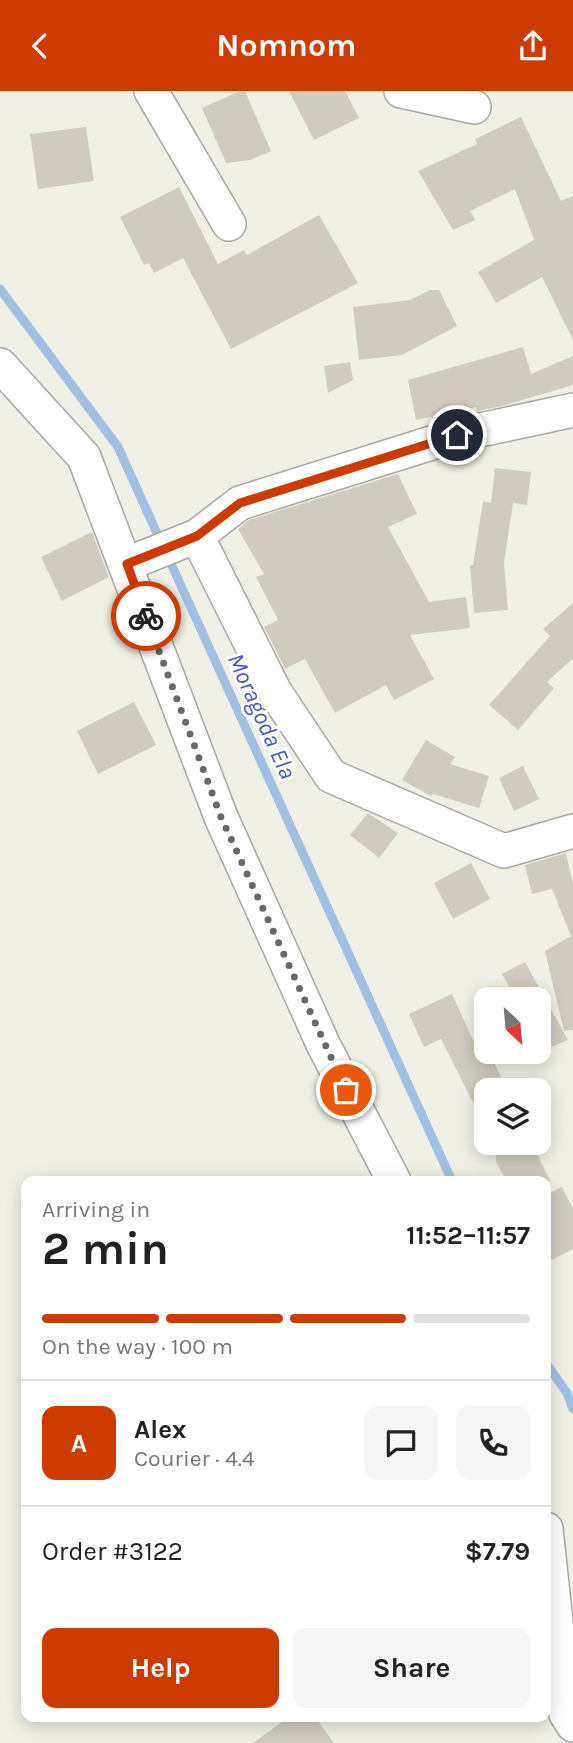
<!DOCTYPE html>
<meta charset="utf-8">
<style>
:root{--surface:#fff;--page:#f6f6f6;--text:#222;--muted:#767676;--line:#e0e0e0;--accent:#ce3b00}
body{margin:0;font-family:Karla,sans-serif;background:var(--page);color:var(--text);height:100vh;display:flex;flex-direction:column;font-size:26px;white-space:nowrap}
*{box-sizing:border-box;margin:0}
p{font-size:23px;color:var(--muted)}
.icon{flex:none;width:38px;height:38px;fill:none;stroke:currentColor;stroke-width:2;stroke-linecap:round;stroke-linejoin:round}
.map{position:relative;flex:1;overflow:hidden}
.drawer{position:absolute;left:21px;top:1085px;width:530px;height:546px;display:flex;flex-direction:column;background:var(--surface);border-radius:14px;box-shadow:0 4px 18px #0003}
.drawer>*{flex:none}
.needle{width:46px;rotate:154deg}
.controls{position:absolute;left:474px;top:896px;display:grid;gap:14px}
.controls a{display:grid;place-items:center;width:77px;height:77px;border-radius:14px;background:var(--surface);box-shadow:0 4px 18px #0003;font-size:35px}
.pin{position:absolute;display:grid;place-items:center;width:60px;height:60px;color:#fff;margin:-30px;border:4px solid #fff;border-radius:50%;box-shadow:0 2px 7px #0007}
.courier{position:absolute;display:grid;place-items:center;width:70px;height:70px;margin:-35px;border:5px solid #ce3b00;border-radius:50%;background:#fff;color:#222;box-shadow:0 2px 9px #0007}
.summary em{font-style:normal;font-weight:700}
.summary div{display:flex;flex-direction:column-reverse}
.summary{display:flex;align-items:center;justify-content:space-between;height:119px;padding:0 21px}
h1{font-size:46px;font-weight:700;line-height:52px}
.bar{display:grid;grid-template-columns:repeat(4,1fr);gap:10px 7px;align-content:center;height:84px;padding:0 21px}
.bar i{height:9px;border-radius:5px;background:var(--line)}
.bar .current{background:var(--accent)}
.bar p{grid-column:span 4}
.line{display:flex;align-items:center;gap:18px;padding:0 21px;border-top:2px solid var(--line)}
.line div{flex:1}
.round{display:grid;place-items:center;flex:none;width:74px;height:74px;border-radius:14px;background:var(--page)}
.button{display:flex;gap:14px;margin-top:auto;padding:14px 21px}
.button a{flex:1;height:80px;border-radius:14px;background:var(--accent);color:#fff;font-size:28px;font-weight:700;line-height:80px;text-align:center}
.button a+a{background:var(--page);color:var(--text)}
header{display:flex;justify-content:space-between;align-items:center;height:91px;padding:0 21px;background:var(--accent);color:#fff;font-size:32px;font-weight:700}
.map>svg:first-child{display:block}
</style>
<header><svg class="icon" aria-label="back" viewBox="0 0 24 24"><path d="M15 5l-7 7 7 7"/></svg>Nomnom<svg class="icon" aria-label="share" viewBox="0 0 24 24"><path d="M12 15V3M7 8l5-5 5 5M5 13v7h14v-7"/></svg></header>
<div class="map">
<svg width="573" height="1652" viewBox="0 0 573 1652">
<rect width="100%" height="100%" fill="#f1f0e4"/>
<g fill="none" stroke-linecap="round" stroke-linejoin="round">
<g stroke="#a0c0e3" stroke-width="9">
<polyline points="0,198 118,356 161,451"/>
<polyline points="167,464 452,1090"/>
<polyline points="546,1272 567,1302 573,1318"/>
</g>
</g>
<g fill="#d1cbbd">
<polygon points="240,0 245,0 271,60 250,69 226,72 202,17"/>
<polygon points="289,0 345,0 359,27 314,49"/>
<polygon points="521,26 561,110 573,105 573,249 542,186 496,212 478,181 534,149 515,98 470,120 475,129 453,139 418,80 477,53 475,48"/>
<polygon points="86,36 94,90 38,98 30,43"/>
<polygon points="179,96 218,173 244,159 247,164 319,124 358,192 231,258 183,167 154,182 149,172 144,174 120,126"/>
<polygon points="430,199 439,199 457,235 402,264 359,269 353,216 410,209"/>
<polygon points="523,256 531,283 573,265 573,294 502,315 478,320 476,316 416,329 408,289"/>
<polygon points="350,271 353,289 328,302 324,275"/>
<polygon points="495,377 531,381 527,414 513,412 504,472 508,519 474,522 470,475 473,474 483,410 491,412"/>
<polygon points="398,383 417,423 388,436 429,511 466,506 470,537 410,544 434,588 394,609 386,594 335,622 305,568 285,578 264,536 278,529 256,486 264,483 238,438 249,429"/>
<polygon points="92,441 109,486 62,510 41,466"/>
<polygon points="573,512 573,570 571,569 547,591 554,597 518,639 489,614 550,545 543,538"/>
<polygon points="134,611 156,654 98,683 77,640"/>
<polygon points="426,649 455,666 450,673 489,685 479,717 433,703 431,705 402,689"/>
<polygon points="523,675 539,708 514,720 499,687"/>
<polygon points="368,722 398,742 379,767 350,744"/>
<polygon points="566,762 573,794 573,939 564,940 545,860 571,845 552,798 532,803 525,774"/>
<polygon points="471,772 490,808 453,828 434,792"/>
<polygon points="525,871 568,949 539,961 539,908 516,908 502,883"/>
<polygon points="452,903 474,951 483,947 507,999 486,999 486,1037 441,948 424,956 409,923"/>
<polygon points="515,1052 532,1052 550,1090 505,1087 496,1071 496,1062"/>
<polygon points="562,1096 573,1118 573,1158 552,1169 546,1157 546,1104"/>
<polygon points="289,1626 315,1626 334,1652 253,1652"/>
</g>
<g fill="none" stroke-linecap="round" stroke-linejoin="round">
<defs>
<g id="minor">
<polyline points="151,0 229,133"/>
<polyline points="401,0 474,16"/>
<polyline points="0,274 84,366 221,726 323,953 394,1090"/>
<polyline points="197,445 275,601 331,685 504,760 573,740"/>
<polyline points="127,473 197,445 240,412 457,344 573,319"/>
<polyline points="546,1438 566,1623 573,1634"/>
</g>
</defs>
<use href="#minor" stroke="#a6a6a6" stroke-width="36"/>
<use href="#minor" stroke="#fff" stroke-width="33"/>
</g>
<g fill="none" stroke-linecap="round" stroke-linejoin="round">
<polyline stroke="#686864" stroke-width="7" stroke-dasharray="0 12.6" points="146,525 221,726 346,999"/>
<polyline stroke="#ce3b00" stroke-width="9" points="146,525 127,473 197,445 240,412 457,344"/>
</g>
<g text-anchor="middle" stroke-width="6" stroke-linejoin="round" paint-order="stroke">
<g font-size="24" font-style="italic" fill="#415ab8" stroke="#fff">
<text transform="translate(262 625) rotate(66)" y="8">Moragoda Ela</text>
</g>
</g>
</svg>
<div class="controls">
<a><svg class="needle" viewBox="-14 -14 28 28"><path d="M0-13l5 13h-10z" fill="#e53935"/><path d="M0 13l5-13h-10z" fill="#767676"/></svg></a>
<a><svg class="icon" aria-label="layers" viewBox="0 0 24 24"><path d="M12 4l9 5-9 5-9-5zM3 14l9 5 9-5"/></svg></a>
</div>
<div class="pin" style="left:346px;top:999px;background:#ea580c"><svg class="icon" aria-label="bag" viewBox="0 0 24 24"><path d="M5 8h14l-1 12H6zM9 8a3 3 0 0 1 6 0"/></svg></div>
<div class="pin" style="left:457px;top:344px;background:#1f2937"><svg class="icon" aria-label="home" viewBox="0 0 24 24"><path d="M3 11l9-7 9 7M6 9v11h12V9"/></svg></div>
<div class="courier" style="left:146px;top:525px"><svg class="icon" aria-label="bike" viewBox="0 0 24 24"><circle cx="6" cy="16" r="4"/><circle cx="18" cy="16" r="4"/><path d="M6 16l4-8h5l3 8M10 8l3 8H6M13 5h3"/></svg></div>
<section class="drawer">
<div class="summary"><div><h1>2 min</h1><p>Arriving in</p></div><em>11:52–11:57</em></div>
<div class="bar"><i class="current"></i><i class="current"></i><i class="current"></i><i></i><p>On the way · 100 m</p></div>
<div class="line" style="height:126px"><b class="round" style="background:var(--accent);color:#fff">A</b><div><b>Alex</b><p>Courier · 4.4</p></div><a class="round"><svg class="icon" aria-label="chat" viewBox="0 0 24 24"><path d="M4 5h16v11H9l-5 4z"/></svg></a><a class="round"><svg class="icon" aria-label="phone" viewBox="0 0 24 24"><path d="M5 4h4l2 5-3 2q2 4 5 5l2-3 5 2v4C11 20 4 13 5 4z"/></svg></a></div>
<div class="line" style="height:91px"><div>Order #3122</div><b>$7.79</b></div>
<div class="button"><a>Help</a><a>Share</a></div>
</section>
</div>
